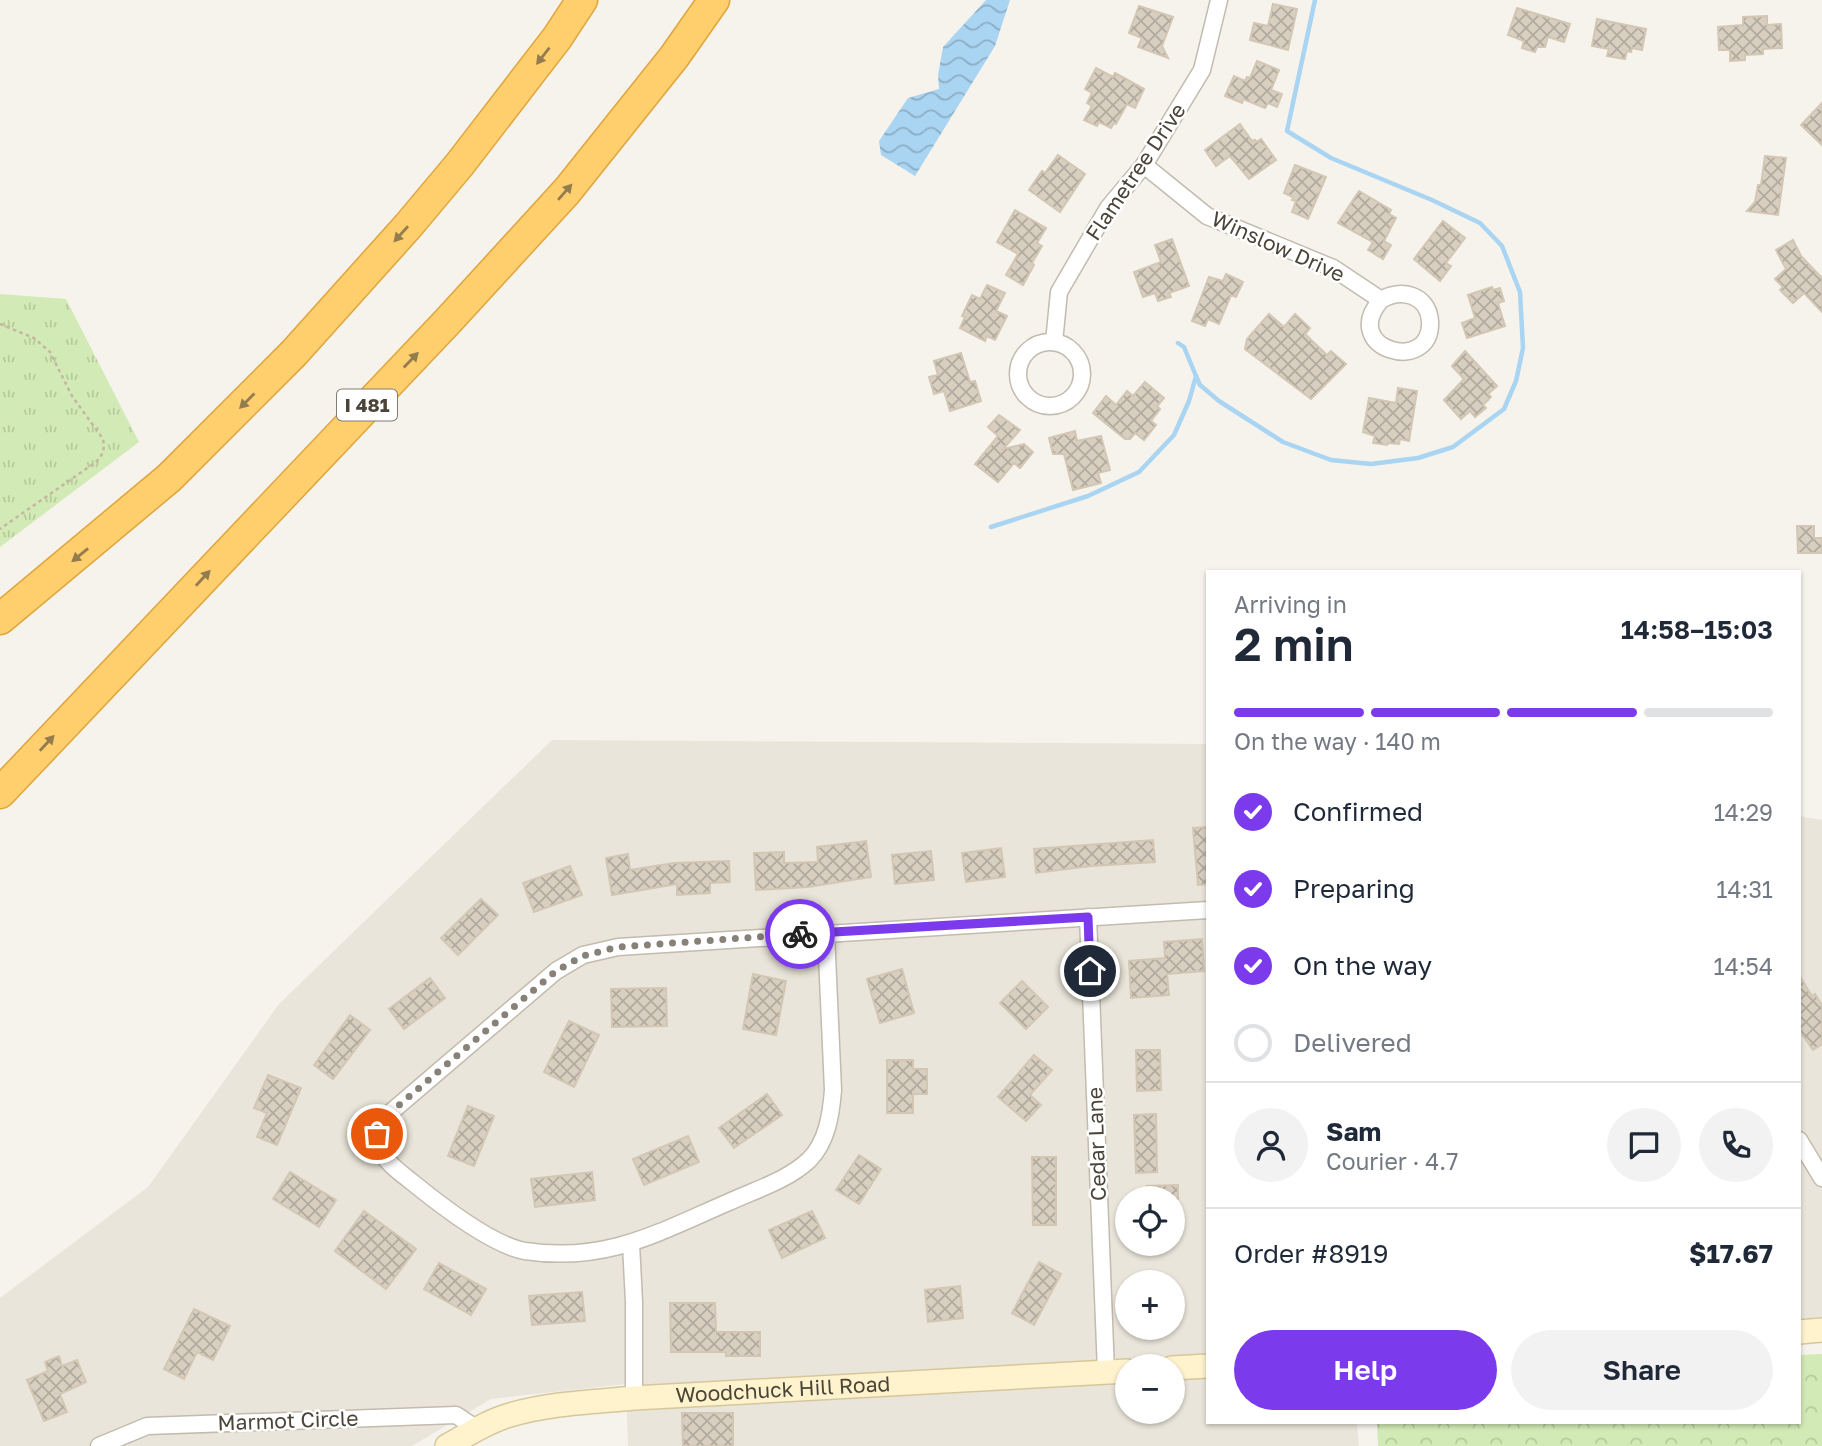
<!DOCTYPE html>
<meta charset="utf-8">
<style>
:root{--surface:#fff;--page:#f2f2f3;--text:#1f2937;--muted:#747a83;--line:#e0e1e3;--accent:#7c3aed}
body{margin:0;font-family:"Golos Text",sans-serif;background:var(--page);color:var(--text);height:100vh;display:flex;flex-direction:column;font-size:26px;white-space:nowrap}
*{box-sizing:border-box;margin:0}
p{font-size:23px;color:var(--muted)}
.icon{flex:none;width:38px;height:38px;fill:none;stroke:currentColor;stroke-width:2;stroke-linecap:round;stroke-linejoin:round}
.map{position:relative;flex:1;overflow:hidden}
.sheet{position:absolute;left:1206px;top:570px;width:595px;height:854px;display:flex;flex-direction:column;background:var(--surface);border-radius:0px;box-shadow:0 2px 5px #0004}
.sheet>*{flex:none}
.fabs{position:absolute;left:1115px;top:1186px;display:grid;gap:14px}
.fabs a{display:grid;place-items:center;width:70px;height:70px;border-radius:50%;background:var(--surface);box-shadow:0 2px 5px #0004;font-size:35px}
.pin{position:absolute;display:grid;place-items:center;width:60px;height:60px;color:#fff;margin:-30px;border:4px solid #fff;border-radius:50%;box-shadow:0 2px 7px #0007}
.courier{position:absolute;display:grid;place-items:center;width:70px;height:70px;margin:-35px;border:5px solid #7c3aed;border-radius:50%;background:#fff;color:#222;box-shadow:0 2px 9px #0007}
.head em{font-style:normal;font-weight:600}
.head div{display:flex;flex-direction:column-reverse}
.head{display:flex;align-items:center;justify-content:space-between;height:119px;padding:0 28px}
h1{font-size:46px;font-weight:600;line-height:52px}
.bar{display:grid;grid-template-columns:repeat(4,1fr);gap:10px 7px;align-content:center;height:84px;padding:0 28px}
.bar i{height:9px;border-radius:5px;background:var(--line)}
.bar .selected{background:var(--accent)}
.bar p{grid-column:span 4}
.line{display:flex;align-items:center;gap:18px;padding:0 28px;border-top:2px solid var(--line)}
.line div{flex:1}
.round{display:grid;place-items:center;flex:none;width:74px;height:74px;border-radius:37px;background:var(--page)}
ol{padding:0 28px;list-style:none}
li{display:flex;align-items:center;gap:21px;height:77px}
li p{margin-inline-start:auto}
li .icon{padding:7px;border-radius:50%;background:var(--accent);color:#fff;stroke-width:4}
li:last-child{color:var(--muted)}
li i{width:38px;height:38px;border:4px solid var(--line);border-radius:50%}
.primary-button{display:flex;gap:14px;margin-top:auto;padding:14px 28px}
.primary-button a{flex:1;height:80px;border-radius:42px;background:var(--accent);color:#fff;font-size:28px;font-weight:600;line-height:80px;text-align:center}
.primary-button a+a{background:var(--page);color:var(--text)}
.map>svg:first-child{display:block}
</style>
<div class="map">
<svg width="1822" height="1446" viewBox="0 0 1822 1446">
<defs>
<pattern id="grass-tufts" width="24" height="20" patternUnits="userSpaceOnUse" patternTransform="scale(1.75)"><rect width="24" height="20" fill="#d2eab5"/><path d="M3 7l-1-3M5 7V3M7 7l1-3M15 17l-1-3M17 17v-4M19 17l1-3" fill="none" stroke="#b6ca9c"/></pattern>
<pattern id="forest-crowns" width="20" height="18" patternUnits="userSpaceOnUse" patternTransform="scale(1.75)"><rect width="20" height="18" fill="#d2eab5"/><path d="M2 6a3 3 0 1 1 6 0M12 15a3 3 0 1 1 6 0" fill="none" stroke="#b6ca9c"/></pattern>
<pattern id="water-waves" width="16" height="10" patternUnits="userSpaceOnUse" patternTransform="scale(1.75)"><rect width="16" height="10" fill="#a9d4f2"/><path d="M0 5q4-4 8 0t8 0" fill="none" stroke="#8caec5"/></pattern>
<pattern id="building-cross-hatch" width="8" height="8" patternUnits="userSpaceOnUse" patternTransform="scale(1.75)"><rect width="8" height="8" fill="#d8cfc1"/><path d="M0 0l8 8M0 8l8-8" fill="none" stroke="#b1aa9e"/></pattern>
</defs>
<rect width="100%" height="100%" fill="#f6f3ec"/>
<g fill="#eae5da" fill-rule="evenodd">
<path d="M552,740L1207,744L1208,1423H1357L1359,1446H628L626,1384L491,1399L412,1446H0V1298L148,1187L279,1004ZM1127,1199H1172V1244H1127ZM1127,1283H1172V1328H1127ZM1127,1367H1172V1412H1127Z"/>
<polygon points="1799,816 1822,820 1822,1317 1799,1319"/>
</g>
<polygon fill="url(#grass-tufts)" points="0,294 66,299 139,442 0,547"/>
<polygon fill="url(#forest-crowns)" points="1822,1354 1822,1446 1378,1446 1377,1423 1799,1423 1799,1355"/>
<polygon fill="url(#water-waves)" points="986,0 1010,0 995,46 915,176 881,155 879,141 908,98 939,89 938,75 943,47"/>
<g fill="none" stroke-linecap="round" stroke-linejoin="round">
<g stroke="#a9d4f2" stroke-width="4.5">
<polyline points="1196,376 1200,385 1219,401 1283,442 1331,460 1371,464 1418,458 1453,447 1504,409 1516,381 1523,348 1520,292 1502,246 1480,223 1432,200 1331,158 1287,131 1315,0"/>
<polyline points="991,527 1088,496 1139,472 1174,435 1189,401 1196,376 1184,347 1178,343"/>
</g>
</g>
<g fill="url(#building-cross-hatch)" stroke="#d3c7b4" stroke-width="2">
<polygon points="1273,4 1297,9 1288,50 1250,40 1254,23 1268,26"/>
<polygon points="1139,6 1173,17 1162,46 1168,58 1138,47 1142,38 1129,33"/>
<polygon points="1517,8 1570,24 1564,42 1548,37 1545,47 1537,47 1535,52 1522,48 1524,41 1508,35"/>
<polygon points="1767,16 1767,25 1781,24 1782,48 1763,49 1763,54 1745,55 1745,60 1730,61 1730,50 1719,50 1718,27 1743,25 1743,17"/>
<polygon points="1597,19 1646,29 1642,50 1632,48 1631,52 1627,51 1625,59 1607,56 1609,49 1592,46"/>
<polygon points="1257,61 1279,70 1271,90 1282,94 1277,107 1268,103 1265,108 1243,99 1242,103 1225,96 1234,76 1245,81 1247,77 1250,78"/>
<polygon points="1096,68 1113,77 1115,73 1144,89 1135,108 1127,104 1116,124 1114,123 1111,128 1099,122 1097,126 1084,120 1092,106 1087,103 1092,93 1085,89"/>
<polygon points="1822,103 1822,145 1801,125"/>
<polygon points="1240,124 1252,141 1255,140 1257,142 1261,139 1276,160 1249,179 1230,156 1216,166 1205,150"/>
<polygon points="1058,155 1085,174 1060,212 1029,190 1042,171 1045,173"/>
<polygon points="1765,156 1786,158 1778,215 1747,211 1755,202 1758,185 1761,185"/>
<polygon points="1295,165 1326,177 1308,219 1292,212 1296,201 1292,200 1293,197 1284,193"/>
<polygon points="1359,191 1391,210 1389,214 1396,218 1384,241 1391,245 1383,259 1368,250 1373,242 1338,223"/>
<polygon points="1015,210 1046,228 1037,243 1042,246 1032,263 1034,265 1023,285 1006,275 1018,254 997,242"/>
<polygon points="1443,221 1465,238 1446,263 1451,266 1440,281 1414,259"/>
<polygon points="1172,239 1189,286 1169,293 1171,297 1158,301 1155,293 1143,297 1134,272 1161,262 1155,245"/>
<polygon points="1793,240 1801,256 1822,278 1822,312 1804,293 1793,303 1780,290 1783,287 1775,279 1786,269 1776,250"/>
<polygon points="1226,274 1243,282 1236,297 1231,295 1219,324 1208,319 1205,326 1192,321 1209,277 1223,281"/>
<polygon points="987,285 1005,293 996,311 1007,316 995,340 987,336 985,341 960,328 965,317 962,316 972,295 980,299"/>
<polygon points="1492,287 1493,290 1500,288 1504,301 1498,303 1505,326 1467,338 1462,323 1475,318 1468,295"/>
<polygon points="1269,314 1284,327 1295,314 1310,328 1305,334 1327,355 1331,351 1346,364 1311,399 1245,349 1247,339"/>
<polygon points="1465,351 1497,386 1488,394 1491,397 1483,405 1486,408 1475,417 1470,411 1461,419 1444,400 1464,379 1452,366"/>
<polygon points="961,353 970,382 975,381 981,401 950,411 944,391 934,394 929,377 938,375 934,361"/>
<polygon points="1145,382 1164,398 1157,406 1160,409 1151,421 1156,425 1144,440 1135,433 1130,439 1125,439 1093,413 1106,396 1116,405 1127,391 1133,396"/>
<polygon points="1398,388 1417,391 1409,441 1400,439 1399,444 1388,443 1387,445 1373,443 1375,436 1363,432 1369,398 1396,403"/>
<polygon points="999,415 1020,430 1003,449 1024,444 1033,452 1020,468 1014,463 998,482 975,464 998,436 988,427"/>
<polygon points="1075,431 1077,441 1101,436 1110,470 1098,473 1101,483 1073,490 1064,454 1053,454 1049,438"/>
<polygon points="1797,526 1814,526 1814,538 1822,538 1822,553 1798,553"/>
<polygon points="1208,827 1208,884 1198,885 1193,828"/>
<polygon points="1153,840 1155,862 1091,866 1036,873 1034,849"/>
<polygon points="866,841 871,877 808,887 756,890 754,853 784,852 784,863 818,862 817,847"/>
<polygon points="1001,848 1005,877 966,882 962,853"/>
<polygon points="931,851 934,880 895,884 892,855"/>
<polygon points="628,854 630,870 674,863 729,861 730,882 710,883 710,893 677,895 677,884 612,895 606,858"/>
<polygon points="570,866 582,895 534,912 523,883"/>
<polygon points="481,899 498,915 458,955 441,938"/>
<polygon points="1202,939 1204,971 1167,974 1169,995 1131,998 1129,961 1165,958 1164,942"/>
<polygon points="902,969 914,1013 880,1023 867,979"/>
<polygon points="753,974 786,981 776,1035 743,1029"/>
<polygon points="1799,975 1812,996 1815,994 1822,1005 1822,1044 1813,1050 1799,1030"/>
<polygon points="430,978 445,998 404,1029 389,1009"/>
<polygon points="1022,981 1048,1007 1026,1029 1000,1003"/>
<polygon points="666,988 667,1026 612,1027 611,989"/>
<polygon points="350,1015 370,1030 333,1079 314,1065"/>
<polygon points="569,1021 599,1035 574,1087 544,1072"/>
<polygon points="1136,1050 1160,1050 1161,1090 1137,1091"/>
<polygon points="1034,1055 1052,1070 1030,1095 1041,1105 1026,1121 998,1097"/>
<polygon points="887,1060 913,1060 913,1069 927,1069 927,1094 913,1094 913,1113 887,1113"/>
<polygon points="268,1075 301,1088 277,1145 257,1137 267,1113 254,1108"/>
<polygon points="767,1094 782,1115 734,1148 719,1128"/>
<polygon points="468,1106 494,1116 474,1166 448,1156"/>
<polygon points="1156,1114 1157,1172 1136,1173 1134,1115"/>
<polygon points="688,1136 699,1162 644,1185 633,1159"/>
<polygon points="859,1155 881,1169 859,1204 836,1190"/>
<polygon points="1032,1157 1056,1157 1056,1225 1033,1225"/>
<polygon points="290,1172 336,1200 319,1227 273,1199"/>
<polygon points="592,1172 595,1200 535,1207 531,1179"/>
<polygon points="1178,1185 1178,1199 1147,1199 1147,1186"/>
<polygon points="364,1211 416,1249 386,1289 335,1251"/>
<polygon points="812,1211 825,1238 782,1258 769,1230"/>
<polygon points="1039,1262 1061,1274 1034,1325 1012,1313"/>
<polygon points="439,1263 486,1289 471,1315 424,1289"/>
<polygon points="960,1286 963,1318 928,1322 925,1290"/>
<polygon points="582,1292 585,1321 532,1325 529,1296"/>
<polygon points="670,1303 715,1303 716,1332 760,1332 760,1356 726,1356 726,1352 671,1352"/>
<polygon points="194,1309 230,1326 213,1360 197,1352 184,1379 164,1369"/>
<polygon points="59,1356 62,1366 77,1360 86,1382 60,1394 67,1412 44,1421 27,1380 48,1371 45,1362"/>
<polygon points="682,1413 733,1413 733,1446 683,1446"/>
</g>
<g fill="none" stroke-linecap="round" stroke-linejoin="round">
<defs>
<g id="street">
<path d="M1144,165L1207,216L1333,268L1381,300C1338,349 1433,376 1430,321C1428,294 1400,288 1381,300"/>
<polyline points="1054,342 1059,292 1108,208 1144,165 1202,70 1219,0"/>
<circle cx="1050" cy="374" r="32"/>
<polyline points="1088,917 1106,1372"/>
<path d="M826,933L833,1090C831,1115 827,1142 809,1160C788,1180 755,1190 729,1202C657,1233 606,1263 525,1251C491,1245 439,1204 412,1182C389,1164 367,1149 384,1118L556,971L583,955L618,947L1208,910"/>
<polyline points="1799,1140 1822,1178"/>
<polyline points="631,1244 634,1302 634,1398"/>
<polyline points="99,1446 147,1426 456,1415 477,1429"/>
</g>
<g id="secondary">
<polyline points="1799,1332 1822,1330"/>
<polyline points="1172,1368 1208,1366"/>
<path id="s1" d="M447,1446C467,1435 488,1421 510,1415C550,1403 593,1402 634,1398L1127,1371"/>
</g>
<g id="highway">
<polyline points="0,619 169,478 294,353 408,226 460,164 557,38 582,0"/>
<polyline points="0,793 448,321 567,191 674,57 714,0"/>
</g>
</defs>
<use href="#street" stroke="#c2bbae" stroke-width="19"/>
<use href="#secondary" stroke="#d6c79b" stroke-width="26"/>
<use href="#highway" stroke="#e0a43c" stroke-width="33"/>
<path stroke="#c4b79f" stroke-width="2.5" stroke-dasharray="3.5 3.5" stroke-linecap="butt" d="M0,324L34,338L50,352L72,396L103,439C105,449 103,455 96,462L0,529"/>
<use href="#street" stroke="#fff" stroke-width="16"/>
<use href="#secondary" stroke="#fff3cd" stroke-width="23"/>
<use href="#highway" stroke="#ffcf6e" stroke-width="30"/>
</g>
<defs><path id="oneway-solid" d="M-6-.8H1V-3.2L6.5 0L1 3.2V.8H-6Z" transform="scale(1.75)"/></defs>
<g fill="#937c4e">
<use href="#oneway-solid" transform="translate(543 56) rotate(128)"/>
<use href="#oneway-solid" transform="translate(565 192) rotate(-49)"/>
<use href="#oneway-solid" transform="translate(401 234) rotate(132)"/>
<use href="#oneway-solid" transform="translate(411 360) rotate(-46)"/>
<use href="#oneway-solid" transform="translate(247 401) rotate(135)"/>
<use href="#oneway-solid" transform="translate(80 555) rotate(141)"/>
<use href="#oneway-solid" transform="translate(203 578) rotate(-47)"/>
<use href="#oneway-solid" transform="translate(47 743) rotate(-47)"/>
</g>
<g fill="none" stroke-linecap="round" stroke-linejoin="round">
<polyline stroke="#878178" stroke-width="7" stroke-dasharray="0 12.6" points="377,1134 384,1118 556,971 583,956 618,947 800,934"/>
<polyline stroke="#7c3aed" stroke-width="9" points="800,934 1088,917 1090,971"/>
</g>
<g text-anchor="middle" stroke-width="5" stroke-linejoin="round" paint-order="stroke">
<rect fill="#fff" stroke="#817c74" stroke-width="2" x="337" y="389.5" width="60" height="31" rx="5"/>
<g font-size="19" font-weight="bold" fill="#4b4439">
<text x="367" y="412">I 481</text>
</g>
<g font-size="21" fill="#4b4439" stroke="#fff">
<text transform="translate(1136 172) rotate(-56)" y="7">Flametree Drive</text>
<text transform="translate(1278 247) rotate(24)" y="7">Winslow Drive</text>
<text transform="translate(1097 1144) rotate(-92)" y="7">Cedar Lane</text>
<text dy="7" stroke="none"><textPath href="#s1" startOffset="345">Woodchuck Hill Road</textPath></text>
<text transform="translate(288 1421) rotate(-2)" y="7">Marmot Circle</text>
</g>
</g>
</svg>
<div class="fabs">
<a><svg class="icon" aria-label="locate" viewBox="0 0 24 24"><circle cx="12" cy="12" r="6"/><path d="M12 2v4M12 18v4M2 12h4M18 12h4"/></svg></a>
<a>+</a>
<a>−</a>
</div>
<div class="pin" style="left:377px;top:1134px;background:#ea580c"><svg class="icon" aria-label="bag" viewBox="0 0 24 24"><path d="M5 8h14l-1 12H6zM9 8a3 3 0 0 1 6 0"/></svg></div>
<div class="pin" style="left:1090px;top:971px;background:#1f2937"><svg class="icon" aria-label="home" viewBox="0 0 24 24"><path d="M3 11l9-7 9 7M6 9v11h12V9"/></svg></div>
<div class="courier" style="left:800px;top:934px"><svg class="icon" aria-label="bike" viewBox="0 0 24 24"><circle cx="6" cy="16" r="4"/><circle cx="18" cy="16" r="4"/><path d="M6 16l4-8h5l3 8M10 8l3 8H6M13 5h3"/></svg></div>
<section class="sheet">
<div class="head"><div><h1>2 min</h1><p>Arriving in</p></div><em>14:58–15:03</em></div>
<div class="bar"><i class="selected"></i><i class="selected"></i><i class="selected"></i><i></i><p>On the way · 140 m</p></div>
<ol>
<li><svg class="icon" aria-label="check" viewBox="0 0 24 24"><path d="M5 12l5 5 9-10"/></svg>Confirmed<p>14:29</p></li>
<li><svg class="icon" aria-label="check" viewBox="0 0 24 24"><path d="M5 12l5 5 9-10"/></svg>Preparing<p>14:31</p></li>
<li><svg class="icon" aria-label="check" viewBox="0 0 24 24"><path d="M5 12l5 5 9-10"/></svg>On the way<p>14:54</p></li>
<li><i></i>Delivered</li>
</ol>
<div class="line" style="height:126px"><a class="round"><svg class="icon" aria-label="person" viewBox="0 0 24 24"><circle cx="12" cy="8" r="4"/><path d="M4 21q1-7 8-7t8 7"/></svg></a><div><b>Sam</b><p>Courier · 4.7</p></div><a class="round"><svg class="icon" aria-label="chat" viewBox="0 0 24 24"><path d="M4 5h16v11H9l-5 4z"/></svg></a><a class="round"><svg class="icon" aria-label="phone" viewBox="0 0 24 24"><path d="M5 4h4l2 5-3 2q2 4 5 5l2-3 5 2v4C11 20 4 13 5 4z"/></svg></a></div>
<div class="line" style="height:91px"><div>Order #8919</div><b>$17.67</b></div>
<div class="primary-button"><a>Help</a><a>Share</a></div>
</section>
</div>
